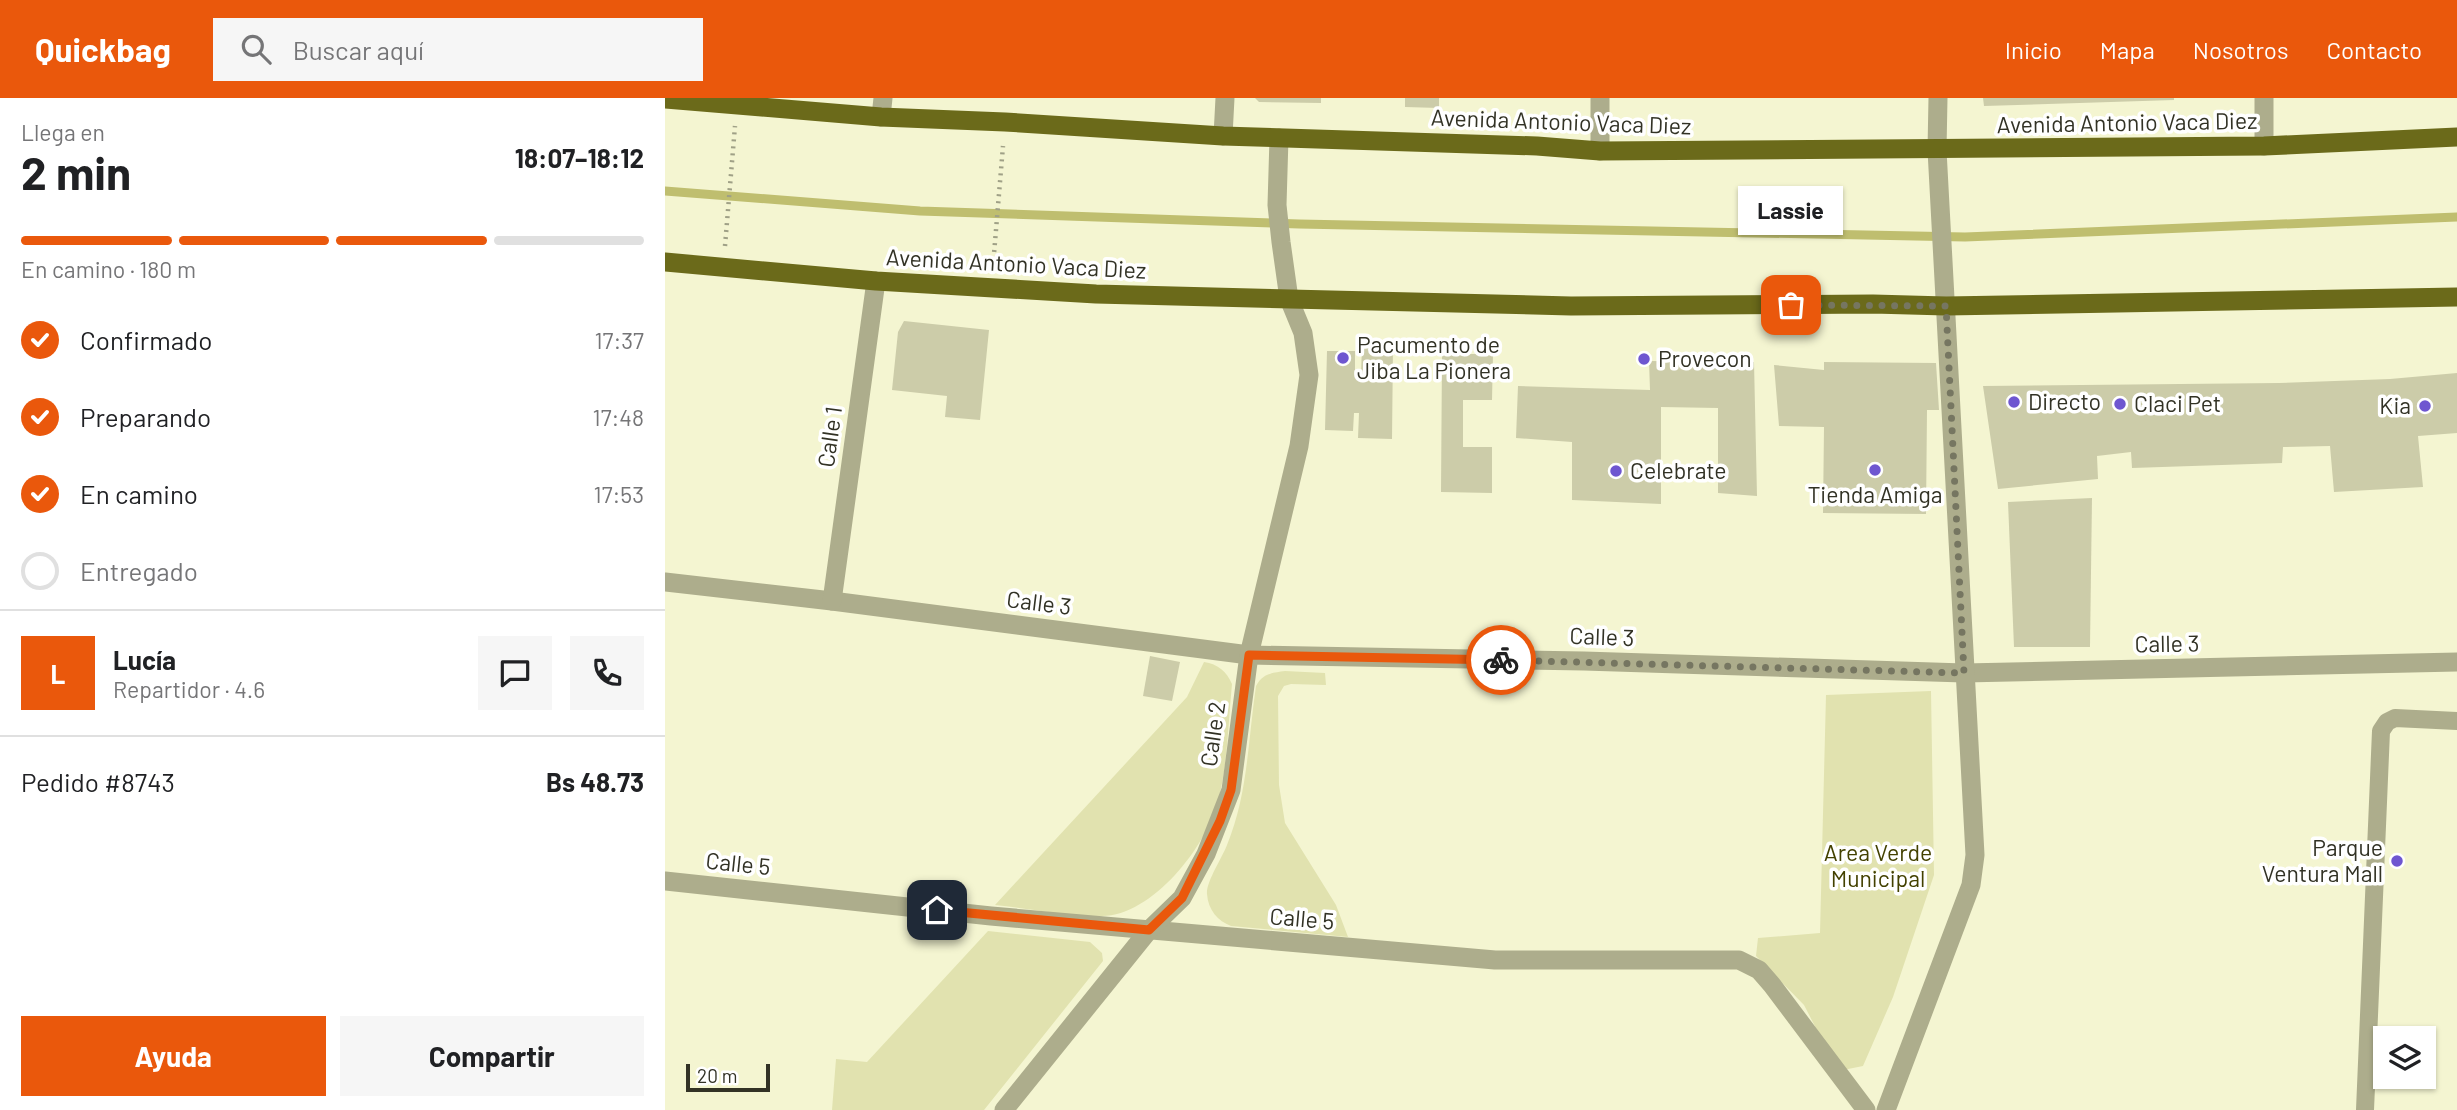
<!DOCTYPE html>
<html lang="es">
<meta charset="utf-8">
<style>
:root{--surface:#fff;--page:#f6f6f6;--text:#202124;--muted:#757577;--line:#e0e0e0;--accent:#ea580c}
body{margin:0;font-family:Barlow,sans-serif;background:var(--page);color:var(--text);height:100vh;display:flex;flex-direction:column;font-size:26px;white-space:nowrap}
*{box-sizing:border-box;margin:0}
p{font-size:23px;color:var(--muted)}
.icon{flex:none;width:38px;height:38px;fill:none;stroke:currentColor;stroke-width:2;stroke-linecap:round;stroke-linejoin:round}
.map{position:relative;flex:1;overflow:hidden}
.panel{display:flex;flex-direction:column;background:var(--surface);width:665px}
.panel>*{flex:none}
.tools{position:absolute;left:1708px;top:928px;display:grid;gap:14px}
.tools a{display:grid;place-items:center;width:63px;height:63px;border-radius:0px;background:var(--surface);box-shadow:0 2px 5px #0004;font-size:35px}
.scale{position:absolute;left:21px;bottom:18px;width:84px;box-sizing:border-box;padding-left:7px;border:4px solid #323225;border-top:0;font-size:19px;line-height:24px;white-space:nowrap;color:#323225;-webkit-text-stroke:5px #fff;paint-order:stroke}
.pin{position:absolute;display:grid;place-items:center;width:60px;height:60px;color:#fff;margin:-30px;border-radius:14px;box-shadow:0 4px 10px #0006}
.courier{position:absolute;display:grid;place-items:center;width:70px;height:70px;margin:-35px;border:5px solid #ea580c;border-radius:50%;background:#fff;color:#222;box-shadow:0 2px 9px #0007}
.bubble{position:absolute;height:49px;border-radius:0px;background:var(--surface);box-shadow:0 2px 5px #0004;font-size:23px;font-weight:700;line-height:49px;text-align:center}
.headline em{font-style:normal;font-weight:700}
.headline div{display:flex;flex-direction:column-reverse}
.headline{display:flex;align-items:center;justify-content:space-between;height:119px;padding:0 21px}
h1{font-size:46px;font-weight:700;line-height:52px}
.bar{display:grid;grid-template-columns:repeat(4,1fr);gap:10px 7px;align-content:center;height:84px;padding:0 21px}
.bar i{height:9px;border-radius:5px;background:var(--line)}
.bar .on{background:var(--accent)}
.bar p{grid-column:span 4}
.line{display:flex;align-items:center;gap:18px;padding:0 21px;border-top:2px solid var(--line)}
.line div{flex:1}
.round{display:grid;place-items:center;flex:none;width:74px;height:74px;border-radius:0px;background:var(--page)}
ol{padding:0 21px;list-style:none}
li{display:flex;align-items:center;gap:21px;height:77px}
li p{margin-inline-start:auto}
li .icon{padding:7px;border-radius:50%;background:var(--accent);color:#fff;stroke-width:4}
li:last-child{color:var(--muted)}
li i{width:38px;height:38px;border:4px solid var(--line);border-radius:50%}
.cta{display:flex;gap:14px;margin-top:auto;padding:14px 21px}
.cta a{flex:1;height:80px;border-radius:0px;background:var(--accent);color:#fff;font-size:28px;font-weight:700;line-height:80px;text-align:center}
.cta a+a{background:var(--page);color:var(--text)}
header{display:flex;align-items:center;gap:42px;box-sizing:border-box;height:98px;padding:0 35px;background:var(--accent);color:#fff}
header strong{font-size:33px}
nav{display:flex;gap:38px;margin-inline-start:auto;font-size:24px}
.search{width:490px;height:63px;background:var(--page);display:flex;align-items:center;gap:18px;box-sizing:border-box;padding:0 24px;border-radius:0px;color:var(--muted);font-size:26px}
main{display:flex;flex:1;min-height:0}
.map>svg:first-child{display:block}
</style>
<header>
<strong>Quickbag</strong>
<div class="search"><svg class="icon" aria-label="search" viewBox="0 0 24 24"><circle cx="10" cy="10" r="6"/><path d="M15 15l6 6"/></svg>Buscar aquí</div>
<nav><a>Inicio</a><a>Mapa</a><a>Nosotros</a><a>Contacto</a></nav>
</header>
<main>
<section class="panel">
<div class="headline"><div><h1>2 min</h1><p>Llega en</p></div><em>18:07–18:12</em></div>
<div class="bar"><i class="on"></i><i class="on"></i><i class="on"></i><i></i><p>En camino · 180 m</p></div>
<ol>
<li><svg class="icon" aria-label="check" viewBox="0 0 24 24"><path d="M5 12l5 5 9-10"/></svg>Confirmado<p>17:37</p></li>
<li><svg class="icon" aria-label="check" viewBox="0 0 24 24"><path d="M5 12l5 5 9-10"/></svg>Preparando<p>17:48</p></li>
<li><svg class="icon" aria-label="check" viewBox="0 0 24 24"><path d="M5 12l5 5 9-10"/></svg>En camino<p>17:53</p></li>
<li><i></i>Entregado</li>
</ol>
<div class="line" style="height:126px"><b class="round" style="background:var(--accent);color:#fff">L</b><div><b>Lucía</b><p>Repartidor · 4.6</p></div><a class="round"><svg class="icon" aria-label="chat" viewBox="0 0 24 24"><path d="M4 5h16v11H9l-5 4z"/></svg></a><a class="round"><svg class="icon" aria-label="phone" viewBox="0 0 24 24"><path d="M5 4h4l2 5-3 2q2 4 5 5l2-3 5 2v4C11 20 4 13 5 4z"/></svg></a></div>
<div class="line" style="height:91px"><div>Pedido #8743</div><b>Bs 48.73</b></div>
<div class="cta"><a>Ayuda</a><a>Compartir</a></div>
</section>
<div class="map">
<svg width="1792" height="1012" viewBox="0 0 1792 1012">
<rect width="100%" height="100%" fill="#f4f5d1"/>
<g fill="#e1e2af">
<path d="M539,564C553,566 562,574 567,586C563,625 563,666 553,703C542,748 487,818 437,818C405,819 363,810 330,807L522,599Z"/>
<path d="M620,573L660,575L661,587L626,586L619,588L613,598L614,687L620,725L671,807L683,839L566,828C553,823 543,812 542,796C541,784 557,760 562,747C583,696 583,642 591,588C598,575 607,575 620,573Z"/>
<polygon points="1266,593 1269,777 1228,899 1198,968 1173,973 1139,907 1091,858 1093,840 1155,835 1161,597"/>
<polygon points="323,833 425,844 437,855 438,863 319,1012 167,1012 171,961 202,964"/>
</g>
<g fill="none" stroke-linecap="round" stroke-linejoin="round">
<polyline stroke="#bfbe6f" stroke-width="9" points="0,93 255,113 634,126 1300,139 1792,119"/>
</g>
<g fill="#cccca9">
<polygon points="590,0 656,0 656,5 594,4"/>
<polygon points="740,0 774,0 774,10 740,9"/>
<polygon points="1318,0 1509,0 1509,2 1319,8"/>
<polygon points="239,223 324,232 315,322 280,319 282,298 227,292 233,234"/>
<polygon points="697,248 728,249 727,341 693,340 694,315 689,315 688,333 660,332 662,253 690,253 690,276 696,276"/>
<polygon points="777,256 828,256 827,302 798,302 798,349 827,349 827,395 776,394"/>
<polygon points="984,263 1089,264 1092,398 1053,395 1053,310 996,309 996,406 907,402 907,344 851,340 853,288 985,292"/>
<polygon points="1159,264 1271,265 1274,312 1262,312 1261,416 1158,415 1159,329 1114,328 1109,267 1159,272"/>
<polygon points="1792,275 1792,335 1753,338 1758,389 1669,394 1665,348 1618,349 1617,365 1467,370 1466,354 1432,358 1433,381 1333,391 1318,288 1614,285 1725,281"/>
<polygon points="1427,400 1425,549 1349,549 1343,404"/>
<polygon points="485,558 515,564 507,603 478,598"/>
</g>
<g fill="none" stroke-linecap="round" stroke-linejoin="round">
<g stroke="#9fa086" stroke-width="4.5" stroke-dasharray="2 5" stroke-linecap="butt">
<polyline points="60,148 70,28"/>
<polyline points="328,168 338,48"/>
</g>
<polyline stroke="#adad8c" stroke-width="18" points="1700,1012 1716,633 1722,624 1730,620 1792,623"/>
<g stroke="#adad8c" stroke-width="19">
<polyline points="216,19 218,0"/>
<polyline points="558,38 560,0"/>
<polyline points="1599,48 1599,0"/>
<polyline points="935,53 935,0"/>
<polyline points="0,484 167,503 584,557 919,563 1299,575 1792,564"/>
<polyline points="167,503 211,183"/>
<polyline points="0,783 326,818 830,862 1074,862 1094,872 1107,887 1201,1012"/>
<polyline points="339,1012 484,832 517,800 541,756 566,692 584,557 634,348 644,277 638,235 624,201 616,144 612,107 614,40"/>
<polyline points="1221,1012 1306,787 1310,757 1272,52 1273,0"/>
</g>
<g stroke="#6b6a1a" stroke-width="19">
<polyline points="0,1 216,19 340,24 558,38 872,48 935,53 1599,48 1792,39"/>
<polyline points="0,164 211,183 431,196 906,208 1208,206 1281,208 1792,199"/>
</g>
</g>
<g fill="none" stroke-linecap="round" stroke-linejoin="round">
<polyline stroke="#767661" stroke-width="7" stroke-dasharray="0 12.6" points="836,562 1299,575 1281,208 1126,207"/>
<polyline stroke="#ea580c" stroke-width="9" points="272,812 484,832 517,800 555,723 566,692 584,557 836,562"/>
</g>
<g fill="#6e56d0" stroke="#fff" stroke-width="2.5">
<circle cx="678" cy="260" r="7"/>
<circle cx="979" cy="261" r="7"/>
<circle cx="1349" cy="304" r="7"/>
<circle cx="1455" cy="306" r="7"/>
<circle cx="1760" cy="308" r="7"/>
<circle cx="1210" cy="372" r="7"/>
<circle cx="951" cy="373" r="7"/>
<circle cx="1732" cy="763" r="7"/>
</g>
<g text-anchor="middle" stroke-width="7" stroke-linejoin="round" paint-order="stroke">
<g font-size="23" fill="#323225" stroke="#fff">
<text transform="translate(896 24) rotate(2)" y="8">Avenida Antonio Vaca Diez</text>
<text transform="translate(1462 25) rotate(-1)" y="8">Avenida Antonio Vaca Diez</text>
<text transform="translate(351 166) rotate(3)" y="8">Avenida Antonio Vaca Diez</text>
<text transform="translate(165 339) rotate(-82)" y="8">Calle 1</text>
<text transform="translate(374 505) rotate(7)" y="8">Calle 3</text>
<text transform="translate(937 539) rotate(2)" y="8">Calle 3</text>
<text transform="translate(1502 546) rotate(-1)" y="8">Calle 3</text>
<text transform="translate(548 636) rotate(-82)" y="8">Calle 2</text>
<text transform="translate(73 766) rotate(6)" y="8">Calle 5</text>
<text transform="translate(637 821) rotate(5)" y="8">Calle 5</text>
</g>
<g font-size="23" fill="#323225" stroke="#fff" text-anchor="start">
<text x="692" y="255">Pacumento de<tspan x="692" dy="26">Jiba La Pionera</tspan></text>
<text x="993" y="269">Provecon</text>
<text x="1363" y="312">Directo</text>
<text x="1469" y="314">Claci Pet</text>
<text x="1746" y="316" text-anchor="end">Kia</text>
<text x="965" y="381">Celebrate</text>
<text x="1210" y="405" text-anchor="middle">Tienda Amiga</text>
<text x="1718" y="758" text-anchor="end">Parque<tspan x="1718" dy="26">Ventura Mall</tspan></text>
</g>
<g font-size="23" fill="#434100" stroke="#fff">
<text x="1213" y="763">Area Verde<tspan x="1213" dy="26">Municipal</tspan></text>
</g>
</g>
</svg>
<div class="tools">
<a><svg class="icon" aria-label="layers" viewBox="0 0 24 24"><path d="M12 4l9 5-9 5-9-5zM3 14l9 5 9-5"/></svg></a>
</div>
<div class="scale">20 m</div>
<div class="pin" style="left:1126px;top:207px;background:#ea580c"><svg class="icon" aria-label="bag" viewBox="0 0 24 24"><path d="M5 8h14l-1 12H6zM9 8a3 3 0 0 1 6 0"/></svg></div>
<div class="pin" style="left:272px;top:812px;background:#1f2937"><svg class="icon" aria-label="home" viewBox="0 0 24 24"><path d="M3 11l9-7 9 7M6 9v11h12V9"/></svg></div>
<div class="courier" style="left:836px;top:562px"><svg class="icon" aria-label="bike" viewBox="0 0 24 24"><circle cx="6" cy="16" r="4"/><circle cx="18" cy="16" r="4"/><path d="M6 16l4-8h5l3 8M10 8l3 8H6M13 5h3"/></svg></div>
<div class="bubble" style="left:1073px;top:88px;width:105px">Lassie</div>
</div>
</main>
